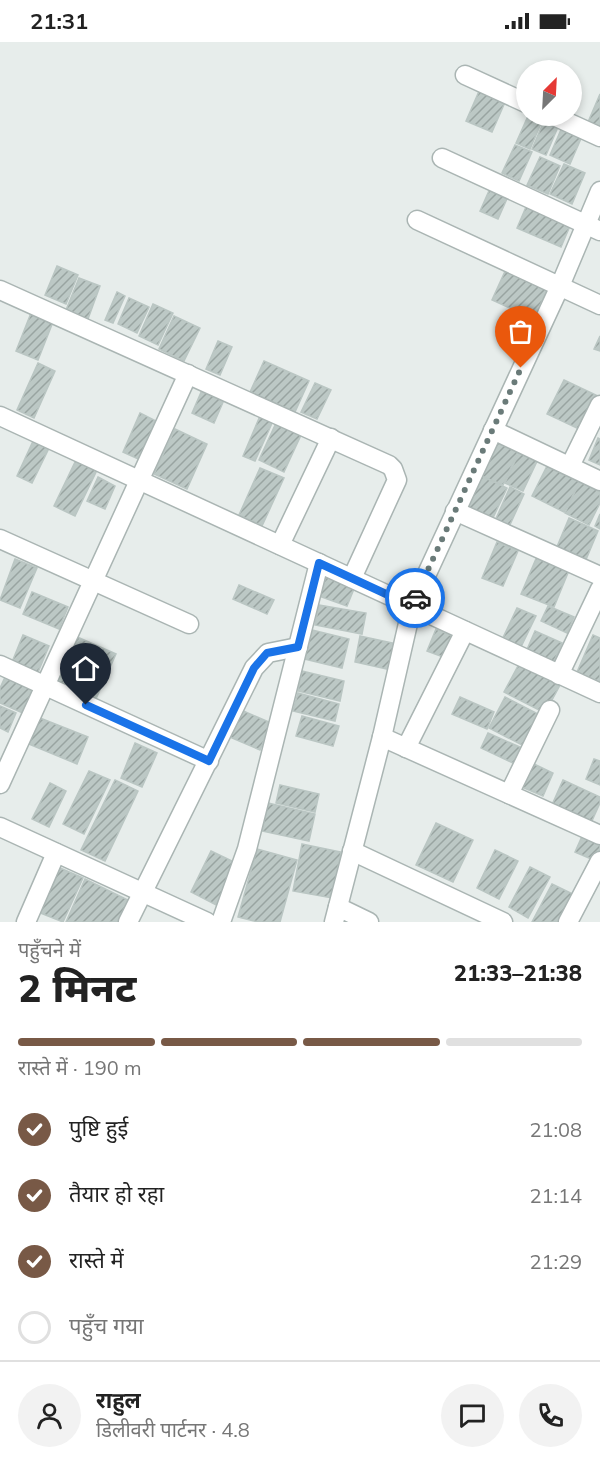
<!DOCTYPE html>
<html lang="hi">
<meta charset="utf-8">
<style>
:root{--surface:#fff;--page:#f2f2f2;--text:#222;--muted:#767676;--line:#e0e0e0;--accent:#785946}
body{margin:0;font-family:Mulish,"Noto Sans Devanagari",sans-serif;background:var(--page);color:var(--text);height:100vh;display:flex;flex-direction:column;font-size:22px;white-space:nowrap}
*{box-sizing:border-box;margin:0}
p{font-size:20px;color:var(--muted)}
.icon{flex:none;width:33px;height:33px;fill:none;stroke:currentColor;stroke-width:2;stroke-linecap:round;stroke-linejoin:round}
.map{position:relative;height:880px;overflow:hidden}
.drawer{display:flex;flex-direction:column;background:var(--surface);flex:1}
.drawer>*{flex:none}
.needle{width:39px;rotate:24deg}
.fabs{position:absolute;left:516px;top:18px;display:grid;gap:12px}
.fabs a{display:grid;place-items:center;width:66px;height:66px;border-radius:50%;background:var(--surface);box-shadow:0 3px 9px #0003;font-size:30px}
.pin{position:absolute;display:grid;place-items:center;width:51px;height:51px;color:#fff;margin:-62px -26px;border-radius:50% 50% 50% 0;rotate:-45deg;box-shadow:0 0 6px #0007}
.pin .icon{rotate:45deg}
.courier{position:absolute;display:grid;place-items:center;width:60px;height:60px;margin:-30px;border:4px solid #1a73e8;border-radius:50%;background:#fff;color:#222;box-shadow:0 2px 8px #0007}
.head em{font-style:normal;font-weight:800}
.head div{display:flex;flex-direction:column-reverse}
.head{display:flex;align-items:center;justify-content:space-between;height:102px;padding:0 18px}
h1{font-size:39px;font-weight:800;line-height:45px}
.bar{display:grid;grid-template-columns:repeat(4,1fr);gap:9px 6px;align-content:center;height:72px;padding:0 18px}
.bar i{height:8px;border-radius:4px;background:var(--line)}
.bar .on{background:var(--accent)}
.bar p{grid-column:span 4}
.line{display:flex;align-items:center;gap:15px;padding:0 18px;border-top:2px solid var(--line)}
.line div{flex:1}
.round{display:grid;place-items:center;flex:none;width:63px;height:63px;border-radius:32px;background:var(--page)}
ol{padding:0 18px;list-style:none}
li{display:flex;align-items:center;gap:18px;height:66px}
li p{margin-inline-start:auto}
li .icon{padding:6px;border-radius:50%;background:var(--accent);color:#fff;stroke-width:4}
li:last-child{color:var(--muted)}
li i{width:33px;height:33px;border:3px solid var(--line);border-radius:50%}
.status{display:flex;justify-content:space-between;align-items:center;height:42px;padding:0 30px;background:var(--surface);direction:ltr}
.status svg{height:16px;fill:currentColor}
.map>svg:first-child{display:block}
</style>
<div class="status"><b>21:31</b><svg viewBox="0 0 49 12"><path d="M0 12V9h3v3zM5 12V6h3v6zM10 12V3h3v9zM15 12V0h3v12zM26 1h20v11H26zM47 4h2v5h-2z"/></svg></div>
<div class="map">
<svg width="600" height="880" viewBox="0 0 600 880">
<defs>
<pattern id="building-hatch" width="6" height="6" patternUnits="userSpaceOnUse" patternTransform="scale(1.5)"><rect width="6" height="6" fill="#bcc8c5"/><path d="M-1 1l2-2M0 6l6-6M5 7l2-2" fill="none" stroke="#99a4a1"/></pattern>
</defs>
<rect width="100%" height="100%" fill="#e7edeb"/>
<g fill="url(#building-hatch)" stroke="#bac6c3" stroke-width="1.5">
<polygon points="480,47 506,58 492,90 466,79"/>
<polygon points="600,52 600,85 588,80"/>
<polygon points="528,74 536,74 543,77 530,107 516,101"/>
<polygon points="544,79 558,85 546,113 532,107"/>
<polygon points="563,83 583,92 570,122 550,113"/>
<polygon points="515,103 532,110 519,139 502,131"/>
<polygon points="540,115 560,124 548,152 527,143"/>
<polygon points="564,122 585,131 572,162 550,152"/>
<polygon points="492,142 510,150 498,177 480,169"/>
<polygon points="529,158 573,177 561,205 517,186"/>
<polygon points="57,224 78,233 66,262 45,253"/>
<polygon points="507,225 549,243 534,277 492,258"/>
<polygon points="79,236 100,244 88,277 66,268"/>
<polygon points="117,250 125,254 113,281 105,278"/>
<polygon points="129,256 149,265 137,291 118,282"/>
<polygon points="153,262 173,271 158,303 139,294"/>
<polygon points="31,271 53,280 38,318 16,309"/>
<polygon points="174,274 200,286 184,319 159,307"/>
<polygon points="600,294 600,309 594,307"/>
<polygon points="218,299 232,305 220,333 206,327"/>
<polygon points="264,319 309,339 295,370 250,350"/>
<polygon points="38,321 55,329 34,376 17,368"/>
<polygon points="564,338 596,353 579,387 547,372"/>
<polygon points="315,341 331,348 317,377 301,370"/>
<polygon points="202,348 224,358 214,381 192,371"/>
<polygon points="140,371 162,382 145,420 123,410"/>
<polygon points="260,374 273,379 255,419 243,414"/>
<polygon points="276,381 301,393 284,430 259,418"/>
<polygon points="175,387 207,402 187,447 154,432"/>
<polygon points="598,396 600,397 600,423 589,418"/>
<polygon points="34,397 50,404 32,441 17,434"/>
<polygon points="495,398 519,408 503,443 479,433"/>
<polygon points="521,406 539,415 523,449 505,441"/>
<polygon points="76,418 97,428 75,474 54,464"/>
<polygon points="548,422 581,438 564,470 532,454"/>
<polygon points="260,426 284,436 262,484 239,473"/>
<polygon points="481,434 507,446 491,480 466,469"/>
<polygon points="98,435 115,444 105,467 87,459"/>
<polygon points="580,439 600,449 600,461 589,483 565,471"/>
<polygon points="510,445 524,452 508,487 494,481"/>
<polygon points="600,472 600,487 595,484"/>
<polygon points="569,476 598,489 585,520 556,507"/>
<polygon points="497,500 518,509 503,544 482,536"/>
<polygon points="538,512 570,526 554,565 521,552"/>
<polygon points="15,517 37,526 20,566 0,558"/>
<polygon points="327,532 356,542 347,564 319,554"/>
<polygon points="239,543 274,558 267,572 233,557"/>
<polygon points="32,550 68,565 59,587 23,572"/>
<polygon points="319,563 366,571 362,592 315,583"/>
<polygon points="548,564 574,575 567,591 541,579"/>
<polygon points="517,566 536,574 519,609 501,600"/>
<polygon points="308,587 349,597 342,626 300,616"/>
<polygon points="436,587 455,595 446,616 427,609"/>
<polygon points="535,589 562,601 552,624 525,612"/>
<polygon points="23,593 49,604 36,635 10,625"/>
<polygon points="593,593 600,596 600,640 577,630"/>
<polygon points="75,594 116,612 95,659 54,642"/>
<polygon points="360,594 402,603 396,629 355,620"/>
<polygon points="519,622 560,643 545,671 504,650"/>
<polygon points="302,629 344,639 340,659 298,649"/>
<polygon points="6,633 37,647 25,672 0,661 0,646"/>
<polygon points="298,651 339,662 335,679 293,669"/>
<polygon points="460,655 494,670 487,687 452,672"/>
<polygon points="505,655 542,674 526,705 489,686"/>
<polygon points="0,664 16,671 8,690 0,686"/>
<polygon points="241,668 271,681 260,708 230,695"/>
<polygon points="302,674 339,684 333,704 296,694"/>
<polygon points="40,676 88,695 77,722 29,702"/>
<polygon points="488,691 522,706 515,722 481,706"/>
<polygon points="135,701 157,711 142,745 121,736"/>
<polygon points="594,717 600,719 600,743 586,737"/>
<polygon points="532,721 553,731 543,754 522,745"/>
<polygon points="89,729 110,738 84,792 63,782"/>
<polygon points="115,738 138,749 105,819 81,808"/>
<polygon points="563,738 600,755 600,761 591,781 552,763"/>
<polygon points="50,741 66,749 49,785 32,777"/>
<polygon points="280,743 319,752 315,770 276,761"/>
<polygon points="268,761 315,772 309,799 262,789"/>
<polygon points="436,781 473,798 453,840 416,823"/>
<polygon points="583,792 600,799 600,810 596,819 575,810"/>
<polygon points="302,802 341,810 332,856 293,849"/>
<polygon points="257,807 297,818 280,880 258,880 238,875"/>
<polygon points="495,808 518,819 499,857 477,846"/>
<polygon points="211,809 238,822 222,866 191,850"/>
<polygon points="53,823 83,836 63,880 33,868"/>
<polygon points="530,825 550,835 528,876 509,865"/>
<polygon points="85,837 130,859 120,880 66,880"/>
<polygon points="552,842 575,853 561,880 532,880"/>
</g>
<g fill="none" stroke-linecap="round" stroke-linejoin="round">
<defs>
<g id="minor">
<polyline points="465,33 526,61"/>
<polyline points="554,74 600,95"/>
<polyline points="442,116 600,189"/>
<polyline points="417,178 600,263"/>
<polyline points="0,248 389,423 393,427 397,438 352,536"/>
<polyline points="0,374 600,651"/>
<polyline points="493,388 600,439"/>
<polyline points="570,424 600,363"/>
<polyline points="455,469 600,534"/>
<polyline points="0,497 189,582"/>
<polyline points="280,503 331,396"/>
<polyline points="0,623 209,719"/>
<polyline points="559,633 600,547"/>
<polyline points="382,695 600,793"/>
<polyline points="406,706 465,589"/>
<polyline points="0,742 188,332"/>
<polyline points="509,752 550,668"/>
<polyline points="0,785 207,880"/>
<polyline points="352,809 503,880"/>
<polyline points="338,865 369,880"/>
<polyline points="26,880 56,811"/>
<polyline points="128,880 254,626 268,611 298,605"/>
<polyline points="221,880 247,807 319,521"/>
<polyline points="334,880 382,695 412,564 560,244 600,149"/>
<polyline points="568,880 600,819"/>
</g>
</defs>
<use href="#minor" stroke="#aab5b3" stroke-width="21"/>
<use href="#minor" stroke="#fff" stroke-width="18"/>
</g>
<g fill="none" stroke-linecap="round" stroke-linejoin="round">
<polyline stroke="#6a7b79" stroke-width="6" stroke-dasharray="0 10.8" points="415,556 521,326"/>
<polyline stroke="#1a73e8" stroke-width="8" points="86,663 209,719 254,626 267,611 298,605 319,521 412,564 415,556"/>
</g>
</svg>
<div class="fabs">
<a><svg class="needle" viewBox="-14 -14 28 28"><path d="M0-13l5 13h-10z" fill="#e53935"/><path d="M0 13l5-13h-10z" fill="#767676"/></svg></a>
</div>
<div class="pin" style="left:521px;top:326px;background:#ea580c"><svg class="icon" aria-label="bag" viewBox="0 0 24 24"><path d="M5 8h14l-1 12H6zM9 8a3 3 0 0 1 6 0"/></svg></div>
<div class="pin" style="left:86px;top:663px;background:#1f2937"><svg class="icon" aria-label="home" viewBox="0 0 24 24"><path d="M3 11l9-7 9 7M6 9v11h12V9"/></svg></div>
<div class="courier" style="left:415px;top:556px"><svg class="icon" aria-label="car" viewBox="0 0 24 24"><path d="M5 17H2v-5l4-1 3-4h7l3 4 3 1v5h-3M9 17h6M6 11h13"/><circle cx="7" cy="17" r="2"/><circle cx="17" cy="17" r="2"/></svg></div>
</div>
<section class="drawer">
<div class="head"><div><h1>2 मिनट</h1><p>पहुँचने में</p></div><em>21:33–21:38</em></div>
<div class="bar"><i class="on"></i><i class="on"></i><i class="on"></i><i></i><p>रास्ते में · 190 m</p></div>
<ol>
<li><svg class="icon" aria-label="check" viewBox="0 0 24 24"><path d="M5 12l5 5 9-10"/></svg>पुष्टि हुई<p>21:08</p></li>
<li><svg class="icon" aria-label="check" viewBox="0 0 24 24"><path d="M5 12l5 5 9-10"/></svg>तैयार हो रहा<p>21:14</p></li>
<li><svg class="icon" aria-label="check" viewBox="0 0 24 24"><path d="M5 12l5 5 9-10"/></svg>रास्ते में<p>21:29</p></li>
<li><i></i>पहुँच गया</li>
</ol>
<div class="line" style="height:108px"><a class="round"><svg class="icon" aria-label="person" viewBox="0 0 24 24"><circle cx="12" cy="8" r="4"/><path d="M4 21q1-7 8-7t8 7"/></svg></a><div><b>राहुल</b><p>डिलीवरी पार्टनर · 4.8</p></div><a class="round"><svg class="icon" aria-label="chat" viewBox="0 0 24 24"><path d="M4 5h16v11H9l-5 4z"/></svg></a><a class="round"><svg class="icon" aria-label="phone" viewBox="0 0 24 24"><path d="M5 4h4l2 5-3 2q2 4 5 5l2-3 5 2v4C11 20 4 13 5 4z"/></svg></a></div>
</section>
